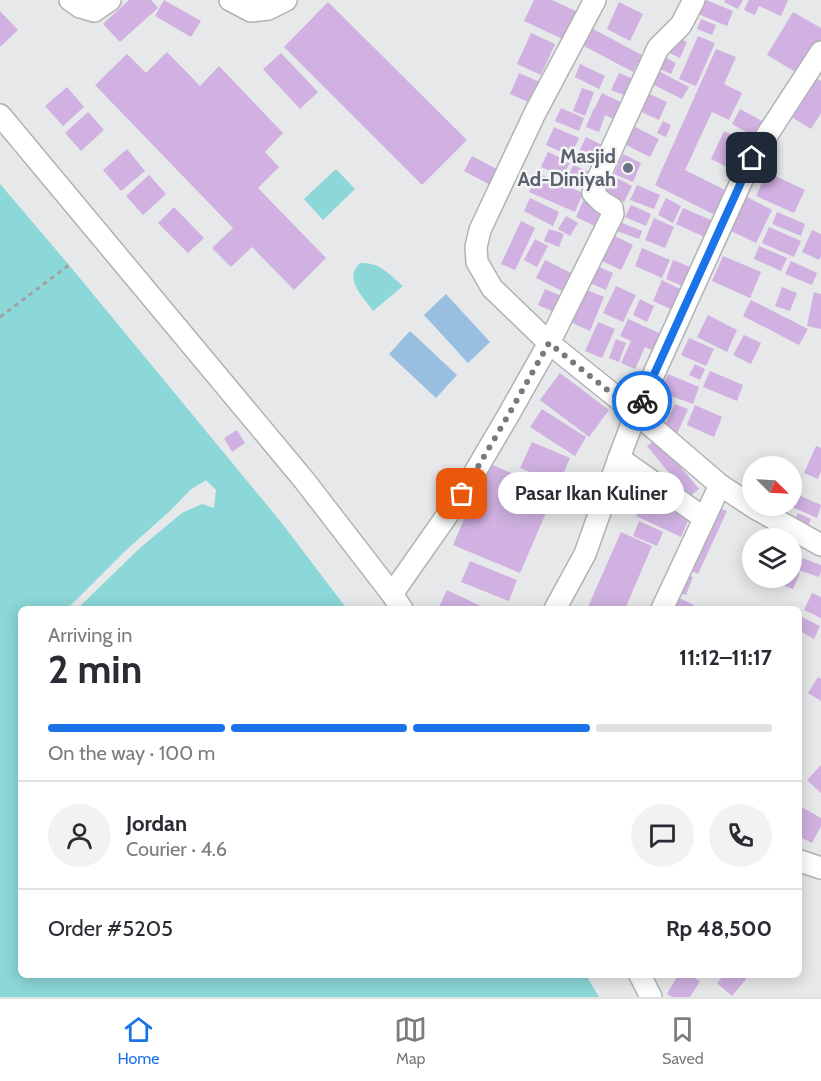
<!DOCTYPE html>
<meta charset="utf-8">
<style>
:root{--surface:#fff;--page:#f2f2f3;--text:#2b2b33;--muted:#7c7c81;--line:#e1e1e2;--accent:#1a73e8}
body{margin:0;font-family:Cabin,sans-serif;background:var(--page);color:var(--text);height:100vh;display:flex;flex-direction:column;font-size:22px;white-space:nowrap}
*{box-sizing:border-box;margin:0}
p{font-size:20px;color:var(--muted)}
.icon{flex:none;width:33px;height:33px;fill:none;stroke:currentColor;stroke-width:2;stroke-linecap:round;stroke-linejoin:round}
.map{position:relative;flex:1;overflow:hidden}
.side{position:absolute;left:18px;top:606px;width:784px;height:372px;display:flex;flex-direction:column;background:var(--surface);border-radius:9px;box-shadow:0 3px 15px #0003}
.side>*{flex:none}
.needle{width:39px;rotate:114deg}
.tools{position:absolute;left:742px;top:456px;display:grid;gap:12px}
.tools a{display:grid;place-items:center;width:60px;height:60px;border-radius:50%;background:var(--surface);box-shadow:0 3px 15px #0003;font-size:30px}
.pin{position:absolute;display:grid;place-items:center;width:51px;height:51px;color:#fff;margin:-26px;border-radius:12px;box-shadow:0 3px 9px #0006}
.courier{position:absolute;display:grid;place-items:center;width:60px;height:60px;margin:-30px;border:4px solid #1a73e8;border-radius:50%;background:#fff;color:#222;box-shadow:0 2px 8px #0007}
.bubble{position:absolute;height:42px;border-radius:21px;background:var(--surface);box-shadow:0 3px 15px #0003;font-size:20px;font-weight:700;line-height:42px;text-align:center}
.overview em{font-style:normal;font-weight:700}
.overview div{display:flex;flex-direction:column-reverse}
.overview{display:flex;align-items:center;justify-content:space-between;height:102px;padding:0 30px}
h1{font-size:39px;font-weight:700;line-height:45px}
.bar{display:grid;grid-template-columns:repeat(4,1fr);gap:9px 6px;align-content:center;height:72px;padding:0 30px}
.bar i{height:8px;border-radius:4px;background:var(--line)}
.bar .current{background:var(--accent)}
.bar p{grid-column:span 4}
.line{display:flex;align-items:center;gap:15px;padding:0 30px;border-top:2px solid var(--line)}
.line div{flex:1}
.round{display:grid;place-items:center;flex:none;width:63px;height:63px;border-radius:32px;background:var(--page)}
.dock{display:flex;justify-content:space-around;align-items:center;height:84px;border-top:2px solid var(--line);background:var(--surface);font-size:16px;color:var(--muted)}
.dock a{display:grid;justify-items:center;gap:3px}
.dock .current{color:var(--accent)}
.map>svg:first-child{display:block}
</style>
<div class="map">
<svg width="821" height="997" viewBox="0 0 821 997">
<rect width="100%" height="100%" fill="#e7e8e9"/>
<g fill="#99bfe0">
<polygon points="446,294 490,342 468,363 424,315"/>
<polygon points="410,331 457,375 436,398 389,354"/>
</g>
<g fill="#8cd7d8">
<polygon points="336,169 355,189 323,220 304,199"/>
<polygon points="0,184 69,265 281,522 347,609 21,609 21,975 586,975 599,997 0,997"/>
<path d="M360,263C380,262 389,274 403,286L373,311C363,296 343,279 360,263Z"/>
</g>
<polygon fill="#e7e8e9" points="206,480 216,490 214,508 202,504 182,513 141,547 77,609 67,609 123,553 172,509 190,490"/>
<g fill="#d0b1e1">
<polygon points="129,0 151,0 158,8 120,42 103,24"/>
<polygon points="164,0 201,21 191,37 155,16"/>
<polygon points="534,0 552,0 582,14 569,42 524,21"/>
<polygon points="695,0 706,0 733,11 727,26 691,11"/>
<polygon points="725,0 743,0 738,9 724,2"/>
<polygon points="749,0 788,0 781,16 759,6 755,15 744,10"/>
<polygon points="328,2 467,140 422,185 284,47"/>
<polygon points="619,2 643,14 630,41 607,29"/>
<polygon points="0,11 18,30 0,47"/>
<polygon points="793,12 821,28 821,43 802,76 767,55"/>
<polygon points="701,19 716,25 712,35 697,29"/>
<polygon points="593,29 642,55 633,72 584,46"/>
<polygon points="531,33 555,44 541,75 517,64"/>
<polygon points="672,35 687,42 680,58 665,51"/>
<polygon points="698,36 715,43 696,86 679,79"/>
<polygon points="716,49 736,57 724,84 742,93 729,120 712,112 685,170 727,191 715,215 655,185"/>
<polygon points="167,52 200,86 219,66 283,133 265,152 279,167 258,188 326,258 294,290 252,247 231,267 212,248 233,228 95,85 127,54 146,73"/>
<polygon points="281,53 318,92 300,109 263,69"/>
<polygon points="659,54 676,63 671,74 653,66"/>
<polygon points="580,64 605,76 599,89 575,77"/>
<polygon points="653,68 689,87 682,99 646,81"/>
<polygon points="519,73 542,83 533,104 510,94"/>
<polygon points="619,73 631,78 624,95 611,90"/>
<polygon points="814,77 821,81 821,113 811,129 790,116"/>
<polygon points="67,87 84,107 63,126 45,106"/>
<polygon points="582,88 594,92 585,116 573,111"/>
<polygon points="645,92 667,102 659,120 637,110"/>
<polygon points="602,93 629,106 622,123 605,115 599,132 586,127 594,108 595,108"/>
<polygon points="561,108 584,118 579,131 555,121"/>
<polygon points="740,109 766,123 757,138 732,124"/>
<polygon points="88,112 104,130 81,151 65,133"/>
<polygon points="663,121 671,125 666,137 657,133"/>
<polygon points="633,126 659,139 650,157 624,144"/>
<polygon points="554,127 579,138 571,156 546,145"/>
<polygon points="724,131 746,141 733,170 711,159"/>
<polygon points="586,137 602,145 595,160 579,152"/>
<polygon points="127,149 145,171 121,191 103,170"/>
<polygon points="548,152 570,162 563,177 541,167"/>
<polygon points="623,154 641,163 633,182 614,174"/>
<polygon points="472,156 504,173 496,188 464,171"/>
<polygon points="573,165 594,174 589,186 568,177"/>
<polygon points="767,172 805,190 794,213 756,196"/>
<polygon points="538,173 583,193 575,212 529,192"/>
<polygon points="607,173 632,186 624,202 598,190"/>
<polygon points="149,175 166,194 143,215 126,196"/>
<polygon points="637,185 660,195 654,209 630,200"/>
<polygon points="743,195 772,210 756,243 727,229"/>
<polygon points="530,198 559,212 553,226 524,211"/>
<polygon points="666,198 681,206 673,223 658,215"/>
<polygon points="584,199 612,212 603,230 576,217"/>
<polygon points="631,205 651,214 646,226 625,217"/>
<polygon points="174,207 204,238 188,253 158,223"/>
<polygon points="683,208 718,223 711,240 676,224"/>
<polygon points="777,212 805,224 801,236 772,224"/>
<polygon points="566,216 578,223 570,236 558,229"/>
<polygon points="654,218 674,227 665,248 645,240"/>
<polygon points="521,221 535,228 515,270 501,264"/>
<polygon points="620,222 642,231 639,239 617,231"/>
<polygon points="769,227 801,241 794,257 762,243"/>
<polygon points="549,229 564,234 559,247 544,241"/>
<polygon points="812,230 821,234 821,256 819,260 802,252"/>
<polygon points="611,234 633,245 621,270 598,259"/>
<polygon points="535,239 548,246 537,267 524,260"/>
<polygon points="759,246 787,258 781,271 754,259"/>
<polygon points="642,248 670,260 662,278 635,266"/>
<polygon points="723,256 761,272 750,298 712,281"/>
<polygon points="545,260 579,277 570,295 536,278"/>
<polygon points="673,260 698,270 690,289 666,279"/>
<polygon points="791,261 817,273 812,285 785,274"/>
<polygon points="597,266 613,273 606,290 590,283"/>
<polygon points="662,280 684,291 675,311 653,301"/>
<polygon points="616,286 636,295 623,322 603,313"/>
<polygon points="782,287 797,293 790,311 775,306"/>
<polygon points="582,288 604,297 590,331 568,321"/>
<polygon points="545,289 561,296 554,312 538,305"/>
<polygon points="814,292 821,294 821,329 807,326"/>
<polygon points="640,299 654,306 647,322 633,315"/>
<polygon points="751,300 808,329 799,345 743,316"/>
<polygon points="708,315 737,330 727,352 697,337"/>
<polygon points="628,319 666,336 658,353 645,347 635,369 621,363 631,341 620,336"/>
<polygon points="598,322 615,329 602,358 585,351"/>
<polygon points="744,335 761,343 751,364 733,355"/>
<polygon points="689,338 714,349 706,366 681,355"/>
<polygon points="616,339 626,343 619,362 609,358"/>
<polygon points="695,364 705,369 700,380 689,375"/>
<polygon points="710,371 743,385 737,401 703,387"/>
<polygon points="560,373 609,410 589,437 540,400"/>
<polygon points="668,374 699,387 693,404 660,392"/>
<polygon points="651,392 668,399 659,420 642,413"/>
<polygon points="675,404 688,409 677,434 664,428"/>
<polygon points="695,405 722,417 714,437 687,425"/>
<polygon points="542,409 586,437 575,456 530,427"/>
<polygon points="237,430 245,443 232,452 224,438"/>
<polygon points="657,438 699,489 689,497 647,446"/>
<polygon points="532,442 570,458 559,484 520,468"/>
<polygon points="816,446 821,448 821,471 818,479 804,473"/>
<polygon points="488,463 555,492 520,573 453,545"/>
<polygon points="647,491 692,512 681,537 636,516"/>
<polygon points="796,494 821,505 817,518 792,507 792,503"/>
<polygon points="714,506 727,511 698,574 685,568"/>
<polygon points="798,513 811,519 806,530 792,524"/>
<polygon points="639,521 663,532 657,546 633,536"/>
<polygon points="621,532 652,546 625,609 587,609"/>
<polygon points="797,556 821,565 821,571 819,577 793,568"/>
<polygon points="470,561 517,580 509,601 461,582"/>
<polygon points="792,570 800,573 793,589 765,578 792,578"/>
<polygon points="680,572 693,577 686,595 673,590"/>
<polygon points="447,590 487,609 438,609"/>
<polygon points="812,593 821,597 821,618 804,610"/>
<polygon points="677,597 694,605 692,609 671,609"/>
<polygon points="800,616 820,626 814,639 800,631"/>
<polygon points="818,677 821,679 821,701 808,693"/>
<polygon points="821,765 821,793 807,780"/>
<polygon points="800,806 821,818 821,826 812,843 800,837"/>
<polygon points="678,975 690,975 700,981 690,997 672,997 667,994"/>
<polygon points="724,975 741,975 746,979 732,996 717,983"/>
</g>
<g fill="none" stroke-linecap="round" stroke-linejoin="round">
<defs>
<g id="minor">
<polyline points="70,0 80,7 94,11 110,0"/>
<polyline points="230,0 251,11 268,9 286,0"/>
<polyline points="595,0 535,113 480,230 476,247 477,262 484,274 492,288 549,343 636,413 720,485 755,508 821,545"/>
<polyline points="0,115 304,480 392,594 402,609"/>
<polyline points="619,458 704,518"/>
<polyline points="392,594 462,494 509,414 549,343 613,214 612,208 602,202 593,193 597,181 658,48 681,25 694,0"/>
<polyline points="555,609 585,554 619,458 636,413 752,158 821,52"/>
<polyline points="662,609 720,485"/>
<polyline points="800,861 821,868"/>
<polyline points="640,975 651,997"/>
</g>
</defs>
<use href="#minor" stroke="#b1b2b3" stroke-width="24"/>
<polyline stroke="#a1a2a2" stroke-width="3" stroke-dasharray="4.5 4.5" stroke-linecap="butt" points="0,317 69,265"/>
<use href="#minor" stroke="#fff" stroke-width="21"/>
</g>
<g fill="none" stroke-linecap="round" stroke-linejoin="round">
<polyline stroke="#787979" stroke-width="6" stroke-dasharray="0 10.8" points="462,494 509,414 549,343 636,413 642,401"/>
<polyline stroke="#1a73e8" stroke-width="8" points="642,401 752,158"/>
</g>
<circle fill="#6b7280" stroke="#f4f5f6" stroke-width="2" cx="628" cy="168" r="6"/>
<g text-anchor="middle" stroke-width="5" stroke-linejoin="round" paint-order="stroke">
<g font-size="20" font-weight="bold" fill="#5b616d" stroke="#f4f5f6" text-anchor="end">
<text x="616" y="163">Masjid<tspan x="616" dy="23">Ad-Diniyah</tspan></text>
</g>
</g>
</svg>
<div class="tools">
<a><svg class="needle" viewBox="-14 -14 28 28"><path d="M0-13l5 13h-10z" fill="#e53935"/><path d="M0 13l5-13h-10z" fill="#7c7c81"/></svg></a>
<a><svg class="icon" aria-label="layers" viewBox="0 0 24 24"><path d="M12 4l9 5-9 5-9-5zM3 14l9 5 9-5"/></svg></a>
</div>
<div class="pin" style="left:462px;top:494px;background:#ea580c"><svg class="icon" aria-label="bag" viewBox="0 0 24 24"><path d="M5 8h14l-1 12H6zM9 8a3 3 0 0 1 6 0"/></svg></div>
<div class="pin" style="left:752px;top:158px;background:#1f2937"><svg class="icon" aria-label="home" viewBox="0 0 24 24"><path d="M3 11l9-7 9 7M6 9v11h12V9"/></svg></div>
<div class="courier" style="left:642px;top:401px"><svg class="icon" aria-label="bike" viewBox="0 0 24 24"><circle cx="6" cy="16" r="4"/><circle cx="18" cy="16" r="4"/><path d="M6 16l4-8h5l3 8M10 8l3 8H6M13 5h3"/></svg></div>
<div class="bubble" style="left:498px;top:472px;width:186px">Pasar Ikan Kuliner</div>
<section class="side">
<div class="overview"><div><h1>2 min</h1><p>Arriving in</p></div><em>11:12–11:17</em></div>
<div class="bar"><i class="current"></i><i class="current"></i><i class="current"></i><i></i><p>On the way · 100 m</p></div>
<div class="line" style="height:108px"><a class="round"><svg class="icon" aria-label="person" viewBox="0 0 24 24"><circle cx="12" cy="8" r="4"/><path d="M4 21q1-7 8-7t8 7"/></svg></a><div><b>Jordan</b><p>Courier · 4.6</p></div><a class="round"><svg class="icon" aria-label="chat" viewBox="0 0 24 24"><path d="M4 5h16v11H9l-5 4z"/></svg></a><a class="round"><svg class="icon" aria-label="phone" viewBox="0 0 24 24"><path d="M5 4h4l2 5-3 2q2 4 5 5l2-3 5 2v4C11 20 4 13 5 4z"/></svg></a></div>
<div class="line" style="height:78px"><div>Order #5205</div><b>Rp 48,500</b></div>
</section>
</div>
<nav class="dock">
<a class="current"><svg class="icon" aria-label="home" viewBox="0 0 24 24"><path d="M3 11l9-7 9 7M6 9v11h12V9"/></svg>Home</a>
<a><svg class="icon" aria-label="map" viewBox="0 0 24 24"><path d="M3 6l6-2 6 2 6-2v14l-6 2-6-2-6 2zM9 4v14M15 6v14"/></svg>Map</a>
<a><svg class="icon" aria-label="saved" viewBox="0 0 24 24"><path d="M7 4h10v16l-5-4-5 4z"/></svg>Saved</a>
</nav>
